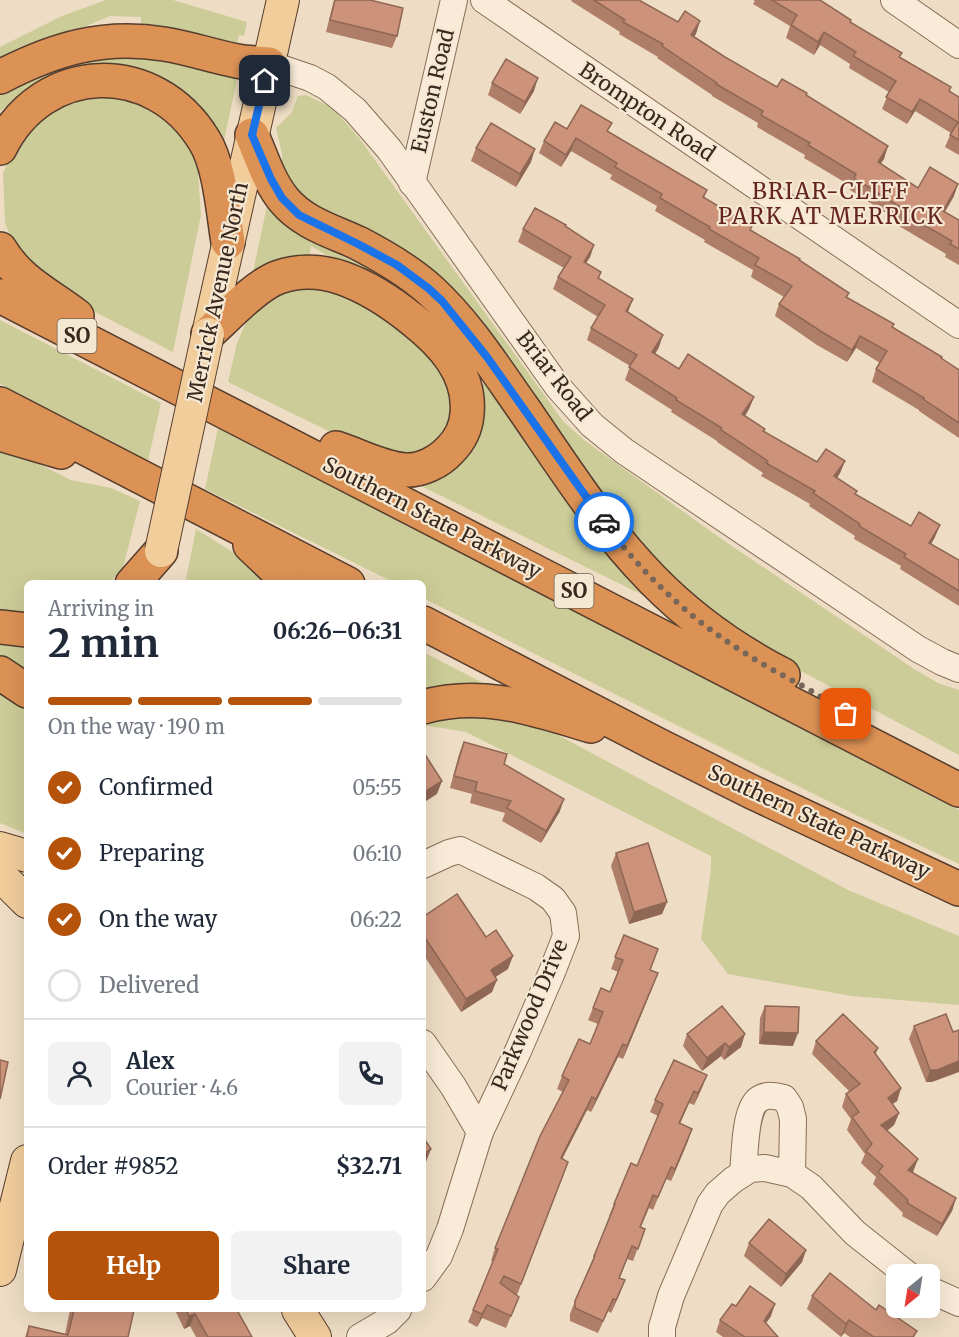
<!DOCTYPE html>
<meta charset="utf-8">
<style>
:root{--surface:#fff;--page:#f2f2f3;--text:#1f2937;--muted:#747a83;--line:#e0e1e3;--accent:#b45309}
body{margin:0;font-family:Merriweather,serif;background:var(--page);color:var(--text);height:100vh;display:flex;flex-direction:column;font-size:22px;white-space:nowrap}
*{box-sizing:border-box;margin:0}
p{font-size:20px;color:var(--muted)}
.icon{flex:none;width:33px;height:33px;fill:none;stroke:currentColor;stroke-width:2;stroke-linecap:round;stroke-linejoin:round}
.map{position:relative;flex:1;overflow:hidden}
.drawer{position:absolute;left:24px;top:580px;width:402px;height:732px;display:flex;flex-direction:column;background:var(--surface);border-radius:9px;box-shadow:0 6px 24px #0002}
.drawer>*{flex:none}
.needle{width:39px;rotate:210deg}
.fabs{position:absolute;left:886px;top:1264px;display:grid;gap:12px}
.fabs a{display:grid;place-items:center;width:54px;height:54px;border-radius:9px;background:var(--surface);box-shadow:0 6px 24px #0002;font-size:30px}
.pin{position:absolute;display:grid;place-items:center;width:51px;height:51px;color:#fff;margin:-26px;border-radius:12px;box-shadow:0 3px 9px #0006}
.courier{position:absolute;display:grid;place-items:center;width:60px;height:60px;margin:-30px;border:4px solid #1a73e8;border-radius:50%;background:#fff;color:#222;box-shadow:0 2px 8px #0007}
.headline em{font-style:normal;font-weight:700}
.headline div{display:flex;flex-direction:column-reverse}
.headline{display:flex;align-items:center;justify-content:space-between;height:102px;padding:0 24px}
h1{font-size:39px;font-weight:700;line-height:45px}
.bar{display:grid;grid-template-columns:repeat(4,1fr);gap:9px 6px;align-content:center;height:72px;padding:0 24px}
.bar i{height:8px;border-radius:4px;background:var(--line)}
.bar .selected{background:var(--accent)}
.bar p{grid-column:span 4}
.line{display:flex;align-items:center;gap:15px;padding:0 24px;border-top:2px solid var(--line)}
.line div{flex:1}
.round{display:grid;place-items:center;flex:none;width:63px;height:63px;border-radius:9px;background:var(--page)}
ol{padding:0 24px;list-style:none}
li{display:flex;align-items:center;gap:18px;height:66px}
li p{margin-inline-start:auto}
li .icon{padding:6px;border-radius:50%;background:var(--accent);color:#fff;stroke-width:4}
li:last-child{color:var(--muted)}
li i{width:33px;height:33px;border:3px solid var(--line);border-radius:50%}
.action{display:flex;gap:12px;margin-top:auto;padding:12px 24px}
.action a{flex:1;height:69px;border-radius:9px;background:var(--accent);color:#fff;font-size:24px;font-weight:700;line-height:69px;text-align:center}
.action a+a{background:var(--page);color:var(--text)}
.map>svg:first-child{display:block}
</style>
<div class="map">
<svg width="959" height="1337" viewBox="0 0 959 1337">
<rect width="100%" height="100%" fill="#eeddc4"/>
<g fill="#cccc98">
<polygon points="106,0 173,0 247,22 244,36 239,35 237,44 225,45 141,29 141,17 110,16 0,63 0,47 62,16"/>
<polygon points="131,49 232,72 237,80 221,154 198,115 200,104 151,75 46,80 0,111 0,87 74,55"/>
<polygon points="77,94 134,94 179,120 197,158 201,215 173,352 52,290 20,259 5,223 3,173 23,128"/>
<polygon points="306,95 333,108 359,138 563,421 584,440 720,538 914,669 938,683 959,690 959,755 767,653 701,608 640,549 458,302 307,207 282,167 282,154 276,128 292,112 298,96"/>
<polygon points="268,201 414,291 401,298 311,246 309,260 258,277 253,272"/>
<polygon points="325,284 369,303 418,339 449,381 456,410 437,443 408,460 378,455 228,382 237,343 247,320 270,290"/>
<polygon points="0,320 161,403 148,461 0,384"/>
<polygon points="489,379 661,604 409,480 476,389"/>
<polygon points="218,428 959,810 959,864 858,816 423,598 423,584 395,583 205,489"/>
<polygon points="0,446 5,447 71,480 111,488 140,501 123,568 110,582 110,583 27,584 27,615 0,611"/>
<polygon points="196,529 255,566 275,584 185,584"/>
<polygon points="0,637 27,638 27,679 0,662"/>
<polygon points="423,652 491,687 423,697"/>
<polygon points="0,686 27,706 27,834 0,823"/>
<polygon points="511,710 848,890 959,936 959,1005 852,996 728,974 701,939 711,869 711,856 466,732 423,725 423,717"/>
</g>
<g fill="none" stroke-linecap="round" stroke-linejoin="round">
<defs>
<g id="minor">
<polyline points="484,0 959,325"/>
<polyline points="894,0 959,45"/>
<polyline points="269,64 310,78 327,87 355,110 389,149 558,387 592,425 624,451 918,649 942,662 959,669"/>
<polyline points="412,183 454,0"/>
<polyline points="423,865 449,853 460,850 536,887 553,899 563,913 566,936 552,972 518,1051 480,1132 453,1086 423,1043"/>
<path d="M743,1173C745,1157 744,1105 761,1098C768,1094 777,1096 784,1098L790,1107L793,1119L792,1174"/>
<polyline points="423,1278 439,1256 450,1229 480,1132"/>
<polyline points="930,1290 959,1303"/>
<polyline points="360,1337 387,1321 398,1310"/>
<polyline points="662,1337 662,1327 671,1296 710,1204 718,1193 733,1180 750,1169 765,1168 792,1174 811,1187 855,1233 908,1275"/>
</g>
<g id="major">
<polyline points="208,334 283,0"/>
<polyline points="0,848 27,856"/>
<polyline points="0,875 27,902"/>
<polyline points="0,1270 27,1161"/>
<polyline points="298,1310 315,1337"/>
</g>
<g id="highway">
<path d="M0,77C54,49 103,34 164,44C189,48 212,56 237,61C247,63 258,63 269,64"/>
<path d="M252,135C261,156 269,182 284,200C303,223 332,231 358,243C383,256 409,271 430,290C467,324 494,367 523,408C563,466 602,528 652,579C690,618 735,650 783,675"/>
<path d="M0,148C43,61 154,58 204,140C220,165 223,212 228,242"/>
<path d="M0,249C19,281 48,294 77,316"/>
<polyline points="0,296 959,790"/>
<path d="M208,334C227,317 256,285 279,277C299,270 322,271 342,278C368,287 392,303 413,320C442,343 471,373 467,414C466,428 459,441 450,450C439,462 421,471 405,470C381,468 358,455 336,448"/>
<polyline points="0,404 348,584"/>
<polyline points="0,434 61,452"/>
<polyline points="250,545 291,584"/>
<polyline points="132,584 161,551"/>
<polyline points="423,623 658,745 752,792 959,889"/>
<polyline points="0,627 27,630"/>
<polyline points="0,673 27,691"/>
<path d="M423,707C483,690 534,709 591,726"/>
</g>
</defs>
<use href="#minor" stroke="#886e5a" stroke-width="28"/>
<use href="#major" stroke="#563d2e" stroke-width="34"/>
<use href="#highway" stroke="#563d2e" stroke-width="36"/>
<use href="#minor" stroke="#f9ebd7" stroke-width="26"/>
<use href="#major" stroke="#f1cd9c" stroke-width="32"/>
<use href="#highway" stroke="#dd9255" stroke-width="33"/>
<defs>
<polyline id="major-bridge" points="161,551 208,334"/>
</defs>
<use href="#major-bridge" stroke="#563d2e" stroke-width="34" stroke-linecap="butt"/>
<use href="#major-bridge" stroke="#f1cd9c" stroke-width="32"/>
</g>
<g fill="#af7e69">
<polygon points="334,0 370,0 397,36 392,48 326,32"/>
<polygon points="572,0 639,0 696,34 694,36 725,57 777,87 806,95 884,159 880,164 918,188 954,196 945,212 959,220 959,265 945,257 946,254 899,226 900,222 850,190 851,186 804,158 805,155 757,127 758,123 712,96 712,95 657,58 658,57 619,34 620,32 571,1"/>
<polygon points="753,0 820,0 850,23 900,57 951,87 949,91 959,97 959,155 945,147 951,133 915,111 907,124 882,109 889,92 849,68 850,64 820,45 814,55 786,38 790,26 753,4 755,1"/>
<polygon points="492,83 534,91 520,114 488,95"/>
<polygon points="567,129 609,132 707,190 704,198 751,230 800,260 849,293 847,297 959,370 959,438 919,411 919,410 872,382 876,369 880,363 856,348 847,362 817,345 775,316 779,304 784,297 751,277 753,270 704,242 705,240 655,211 657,206 610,179 612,175 571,151 561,167 539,153 544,141"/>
<polygon points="476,148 531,162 516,187 471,161"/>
<polygon points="565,227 594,245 590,257 586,263 601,272 599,279 659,347 655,354 679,369 754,397 749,409 745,416 764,432 817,462 845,461 840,473 837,478 856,494 911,526 935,537 931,544 959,560 959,606 900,569 901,566 854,539 855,536 809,506 810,504 761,476 763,473 717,442 717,441 671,412 672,410 625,380 630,366 587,340 591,328 598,317 553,289 558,277 564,268 518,242 523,229"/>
<polygon points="464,742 504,764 560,811 541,843 502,821 505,813 470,803 472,794 450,788 459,754"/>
<polygon points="616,853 667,902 662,914 629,924 611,866"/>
<polygon points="423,917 508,969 495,977 492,992 461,1012 423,954"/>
<polygon points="624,935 650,970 653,986 623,1059 618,1057 591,1112 587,1110 562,1159 568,1162 517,1295 514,1309 506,1328 482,1318 477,1327 468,1322 493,1261 491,1261 495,1248 563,1092 557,1089 562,1076 590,1044 598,1024 588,1020 593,1008 610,992 618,972 611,969"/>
<polygon points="765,1006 793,1046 759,1044 760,1018"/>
<polygon points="914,1026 953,1032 932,1082 926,1082 909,1039"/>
<polygon points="687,1034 741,1047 724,1060 721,1056 702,1071 683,1046"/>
<polygon points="816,1041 878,1048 876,1054 901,1088 897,1101 892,1104 899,1113 894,1125 887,1131 918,1159 912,1173 956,1198 952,1211 937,1236 902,1216 903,1213 873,1184 876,1177 861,1163 865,1154 847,1130 851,1119 842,1107 846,1094 850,1092 812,1054"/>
<polygon points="707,1075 694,1105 689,1103 680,1124 688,1141 671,1181 666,1179 653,1210 649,1208 641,1227 645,1229 633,1261 627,1259 620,1278 620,1293 611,1313 608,1311 598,1333 570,1321 570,1314 575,1301 589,1268 610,1217 609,1216 614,1204 637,1166 658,1116 650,1112 655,1100"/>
<polygon points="749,1243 806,1250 802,1262 781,1287 744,1256"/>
<polygon points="812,1296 876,1310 915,1337 850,1337 844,1333 841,1337 807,1309"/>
<polygon points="736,1306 771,1316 766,1323 778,1337 723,1337 716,1332 720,1320"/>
<polygon points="70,1310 134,1310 128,1337 25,1337 29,1326 65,1334"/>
<polygon points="175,1310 237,1310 252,1337 196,1337 190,1326 184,1329"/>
</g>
<g fill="#8f6755">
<polygon points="700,21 696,34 686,47 691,35"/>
<polygon points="824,32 820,45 814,55 818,42"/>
<polygon points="538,78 534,91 520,114 525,102"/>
<polygon points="920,99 915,111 907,124 912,112"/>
<polygon points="576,138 571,151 561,167 566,155"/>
<polygon points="888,146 884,159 873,175 878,162"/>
<polygon points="535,149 531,162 516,187 520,174"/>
<polygon points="958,184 954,196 938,223 943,211"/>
<polygon points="594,245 590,257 579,274 584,262"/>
<polygon points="633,299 628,312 621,324 626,311"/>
<polygon points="663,335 659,347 648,365 652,352"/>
<polygon points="860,336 856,348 847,362 852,350"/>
<polygon points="754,397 749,409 738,427 742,414"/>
<polygon points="845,461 840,473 830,489 834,476"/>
<polygon points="940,525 935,537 925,555 929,543"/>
<polygon points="442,781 437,794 423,803 423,793"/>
<polygon points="564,799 560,811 541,843 546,831"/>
<polygon points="667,902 662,914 629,924 634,912"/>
<polygon points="513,956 508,969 486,983 491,970"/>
<polygon points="658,973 653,986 623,1059 627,1046"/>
<polygon points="497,980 492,992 461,1012 466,999"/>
<polygon points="764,1032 798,1033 793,1046 759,1044"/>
<polygon points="745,1034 741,1047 724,1060 729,1047"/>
<polygon points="725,1043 721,1056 702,1071 707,1058"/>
<polygon points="623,1044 618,1057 591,1112 596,1099"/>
<polygon points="959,1061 959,1072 932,1082 926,1082 930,1070"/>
<polygon points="707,1075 702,1088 694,1105 698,1093"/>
<polygon points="901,1088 897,1101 883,1111 888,1098"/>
<polygon points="694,1091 689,1103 674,1136 679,1123"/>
<polygon points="592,1097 587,1110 556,1171 561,1158"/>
<polygon points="899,1113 894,1125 877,1138 881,1125"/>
<polygon points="692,1129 688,1141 671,1181 675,1169"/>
<polygon points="431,1149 426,1162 423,1164 423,1154"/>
<polygon points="918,1159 913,1172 903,1183 908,1170"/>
<polygon points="956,1198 952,1211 937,1236 942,1224"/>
<polygon points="806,1250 802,1262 781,1287 786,1274"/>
<polygon points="625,1280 620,1293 611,1313 616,1300"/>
<polygon points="775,1304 771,1316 759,1333 764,1321"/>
<polygon points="487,1305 482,1318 477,1327 482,1314"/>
<polygon points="195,1314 190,1326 184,1329 189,1316"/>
<polygon points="849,1320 844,1333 841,1337 846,1324"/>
</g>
<g fill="#cc937a" stroke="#8f6755" stroke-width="1.5">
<polygon points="335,0 370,0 403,8 397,36 330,20"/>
<polygon points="594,0 639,0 678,22 685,11 700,21 691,35 725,57 777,87 782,79 807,93 806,95 888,146 878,162 918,188 930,167 958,184 943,211 959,220 959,249 950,244 952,241 903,213 905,210 854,178 856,174 808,145 810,143 761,115 763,111 716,84 717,83 662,46 663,44 623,22 625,20"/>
<polygon points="772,0 820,0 851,20 850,22 902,53 899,57 951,87 949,91 959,97 959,140 950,135 958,122 920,99 912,112 886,97 896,81 853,56 856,52 824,32 818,42 791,25 797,15"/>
<polygon points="506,59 538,78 525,102 492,83"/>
<polygon points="581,105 612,123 607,131 707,190 703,197 752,226 750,230 800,259 799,260 849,293 846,297 894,324 892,327 942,357 941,358 959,370 959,423 923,399 924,398 876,369 887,351 860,336 852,350 822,332 779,304 792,286 755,265 759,258 709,229 710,227 660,198 662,194 615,167 617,163 576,138 566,155 544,141 555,122 567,129"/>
<polygon points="491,123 535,149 520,174 476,148"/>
<polygon points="535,208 566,225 565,226 594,245 584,262 601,272 598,278 633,299 626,311 663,335 652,352 679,369 688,354 754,397 742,414 765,429 763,431 817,462 826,449 845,461 834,476 857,491 855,494 911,526 919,512 940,525 929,543 959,560 959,591 904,557 906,554 859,526 860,524 813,493 815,491 766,463 768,461 721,430 722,428 676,400 677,398 629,367 637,355 591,328 605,305 558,277 571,257 523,229"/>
<polygon points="464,742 507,754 504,764 564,799 546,831 507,808 511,801 475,791 477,782 454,776"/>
<polygon points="424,753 442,781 423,793 423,754"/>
<polygon points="648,843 667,902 634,912 616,853"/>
<polygon points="457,894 486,937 496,930 513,956 491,970 497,980 466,999 423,935 423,917"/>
<polygon points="624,935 658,949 650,970 658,973 627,1046 623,1044 596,1099 592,1097 561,1158 568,1162 521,1284 504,1276 500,1283 519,1297 511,1316 487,1305 482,1314 473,1310 498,1249 495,1248 540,1136 569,1080 562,1076 579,1039 590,1044 603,1012 593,1008 601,988 610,992 623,960 615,957"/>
<polygon points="722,1006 745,1034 729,1047 725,1043 707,1058 687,1034"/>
<polygon points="765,1006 799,1007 798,1033 764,1032"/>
<polygon points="843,1014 878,1048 874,1052 901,1088 888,1098 899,1113 881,1125 918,1159 908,1170 956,1198 942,1224 907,1203 908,1200 878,1172 883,1166 866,1151 872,1144 852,1117 859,1112 846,1094 860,1084 816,1041"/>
<polygon points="946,1014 953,1032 959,1030 959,1061 937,1070 930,1070 914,1026"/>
<polygon points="0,1060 8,1062 0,1099"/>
<polygon points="674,1060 707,1075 698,1093 694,1091 679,1123 692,1129 675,1169 671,1167 658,1197 653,1195 640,1227 645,1229 638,1249 632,1246 619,1278 625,1280 616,1300 613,1299 603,1321 575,1308 575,1301 595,1256 594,1256 615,1204 614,1204 631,1163 637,1166 663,1104 655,1100"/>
<polygon points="423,1137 431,1149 423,1154"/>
<polygon points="769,1219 806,1250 786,1274 749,1243"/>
<polygon points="830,1273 876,1310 879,1305 917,1331 913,1337 874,1337 849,1320 846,1324 812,1296"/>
<polygon points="750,1286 775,1304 764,1321 778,1337 745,1337 720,1320 732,1304 736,1306"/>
<polygon points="74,1310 134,1310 128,1337 27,1337 29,1326 68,1335"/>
<polygon points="186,1310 237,1310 252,1337 208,1337 195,1314 189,1316"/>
</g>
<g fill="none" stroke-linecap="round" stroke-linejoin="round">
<path stroke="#786758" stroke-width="6" stroke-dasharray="0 10.8" d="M604,522C643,575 692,621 748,655C780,676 816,690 846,714"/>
<polyline stroke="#1a73e8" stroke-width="8" points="265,81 252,135 271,179 282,198 299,215 358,244 397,265 428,288 442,301 487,357 604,522"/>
</g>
<g text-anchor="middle" stroke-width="4.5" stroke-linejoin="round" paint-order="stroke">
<g fill="#f5e8d3" stroke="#716254" stroke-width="1.5">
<rect x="57.5" y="319" width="39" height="34" rx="4.5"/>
<rect x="554.5" y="574" width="39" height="34" rx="4.5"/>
</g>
<g font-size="20" font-weight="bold" fill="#38281e">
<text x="77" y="343">SO</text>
<text x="574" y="598">SO</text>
</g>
<g font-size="21" fill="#38281e" stroke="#f5e8d3">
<text transform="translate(433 91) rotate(-77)" y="7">Euston Road</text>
<text transform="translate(647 112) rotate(34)" y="7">Brompton Road</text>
<text transform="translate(218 292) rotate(-78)" y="7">Merrick Avenue North</text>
<text transform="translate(554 376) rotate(52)" y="7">Briar Road</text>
<text transform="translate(432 518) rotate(27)" y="7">Southern State Parkway</text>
<text transform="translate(819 822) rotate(25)" y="7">Southern State Parkway</text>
<text transform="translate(530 1015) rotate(-67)" y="7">Parkwood Drive</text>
</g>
<g font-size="22" letter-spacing="1.5" fill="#65251e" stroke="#f5e8d3">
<text x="831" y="199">BRIAR-CLIFF<tspan x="831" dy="25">PARK AT MERRICK</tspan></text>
</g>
</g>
</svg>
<div class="fabs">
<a><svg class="needle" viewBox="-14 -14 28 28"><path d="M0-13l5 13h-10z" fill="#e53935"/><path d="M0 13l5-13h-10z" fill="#747a83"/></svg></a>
</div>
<div class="pin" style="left:846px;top:714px;background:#ea580c"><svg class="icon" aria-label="bag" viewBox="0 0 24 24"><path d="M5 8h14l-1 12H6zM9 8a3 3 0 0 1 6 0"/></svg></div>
<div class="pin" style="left:265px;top:81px;background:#1f2937"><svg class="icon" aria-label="home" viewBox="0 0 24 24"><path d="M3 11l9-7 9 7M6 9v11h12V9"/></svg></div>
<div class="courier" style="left:604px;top:522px"><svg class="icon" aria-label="car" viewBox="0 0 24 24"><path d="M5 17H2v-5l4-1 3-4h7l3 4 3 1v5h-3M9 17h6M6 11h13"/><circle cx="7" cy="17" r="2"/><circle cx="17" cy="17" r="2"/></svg></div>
<section class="drawer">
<div class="headline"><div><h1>2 min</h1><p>Arriving in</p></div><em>06:26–06:31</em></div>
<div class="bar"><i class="selected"></i><i class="selected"></i><i class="selected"></i><i></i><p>On the way · 190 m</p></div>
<ol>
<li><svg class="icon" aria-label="check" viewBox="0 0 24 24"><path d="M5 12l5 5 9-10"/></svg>Confirmed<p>05:55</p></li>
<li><svg class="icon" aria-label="check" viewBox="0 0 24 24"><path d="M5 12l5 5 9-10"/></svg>Preparing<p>06:10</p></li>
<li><svg class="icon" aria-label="check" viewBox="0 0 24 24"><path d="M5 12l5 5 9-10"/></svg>On the way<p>06:22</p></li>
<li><i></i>Delivered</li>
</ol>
<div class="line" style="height:108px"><a class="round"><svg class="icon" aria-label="person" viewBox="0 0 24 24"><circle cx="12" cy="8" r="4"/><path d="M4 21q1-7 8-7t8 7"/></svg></a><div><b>Alex</b><p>Courier · 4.6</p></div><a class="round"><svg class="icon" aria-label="phone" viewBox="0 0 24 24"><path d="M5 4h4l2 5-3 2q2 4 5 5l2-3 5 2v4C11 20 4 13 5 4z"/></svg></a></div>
<div class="line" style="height:78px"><div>Order #9852</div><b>$32.71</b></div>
<div class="action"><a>Help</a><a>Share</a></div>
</section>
</div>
